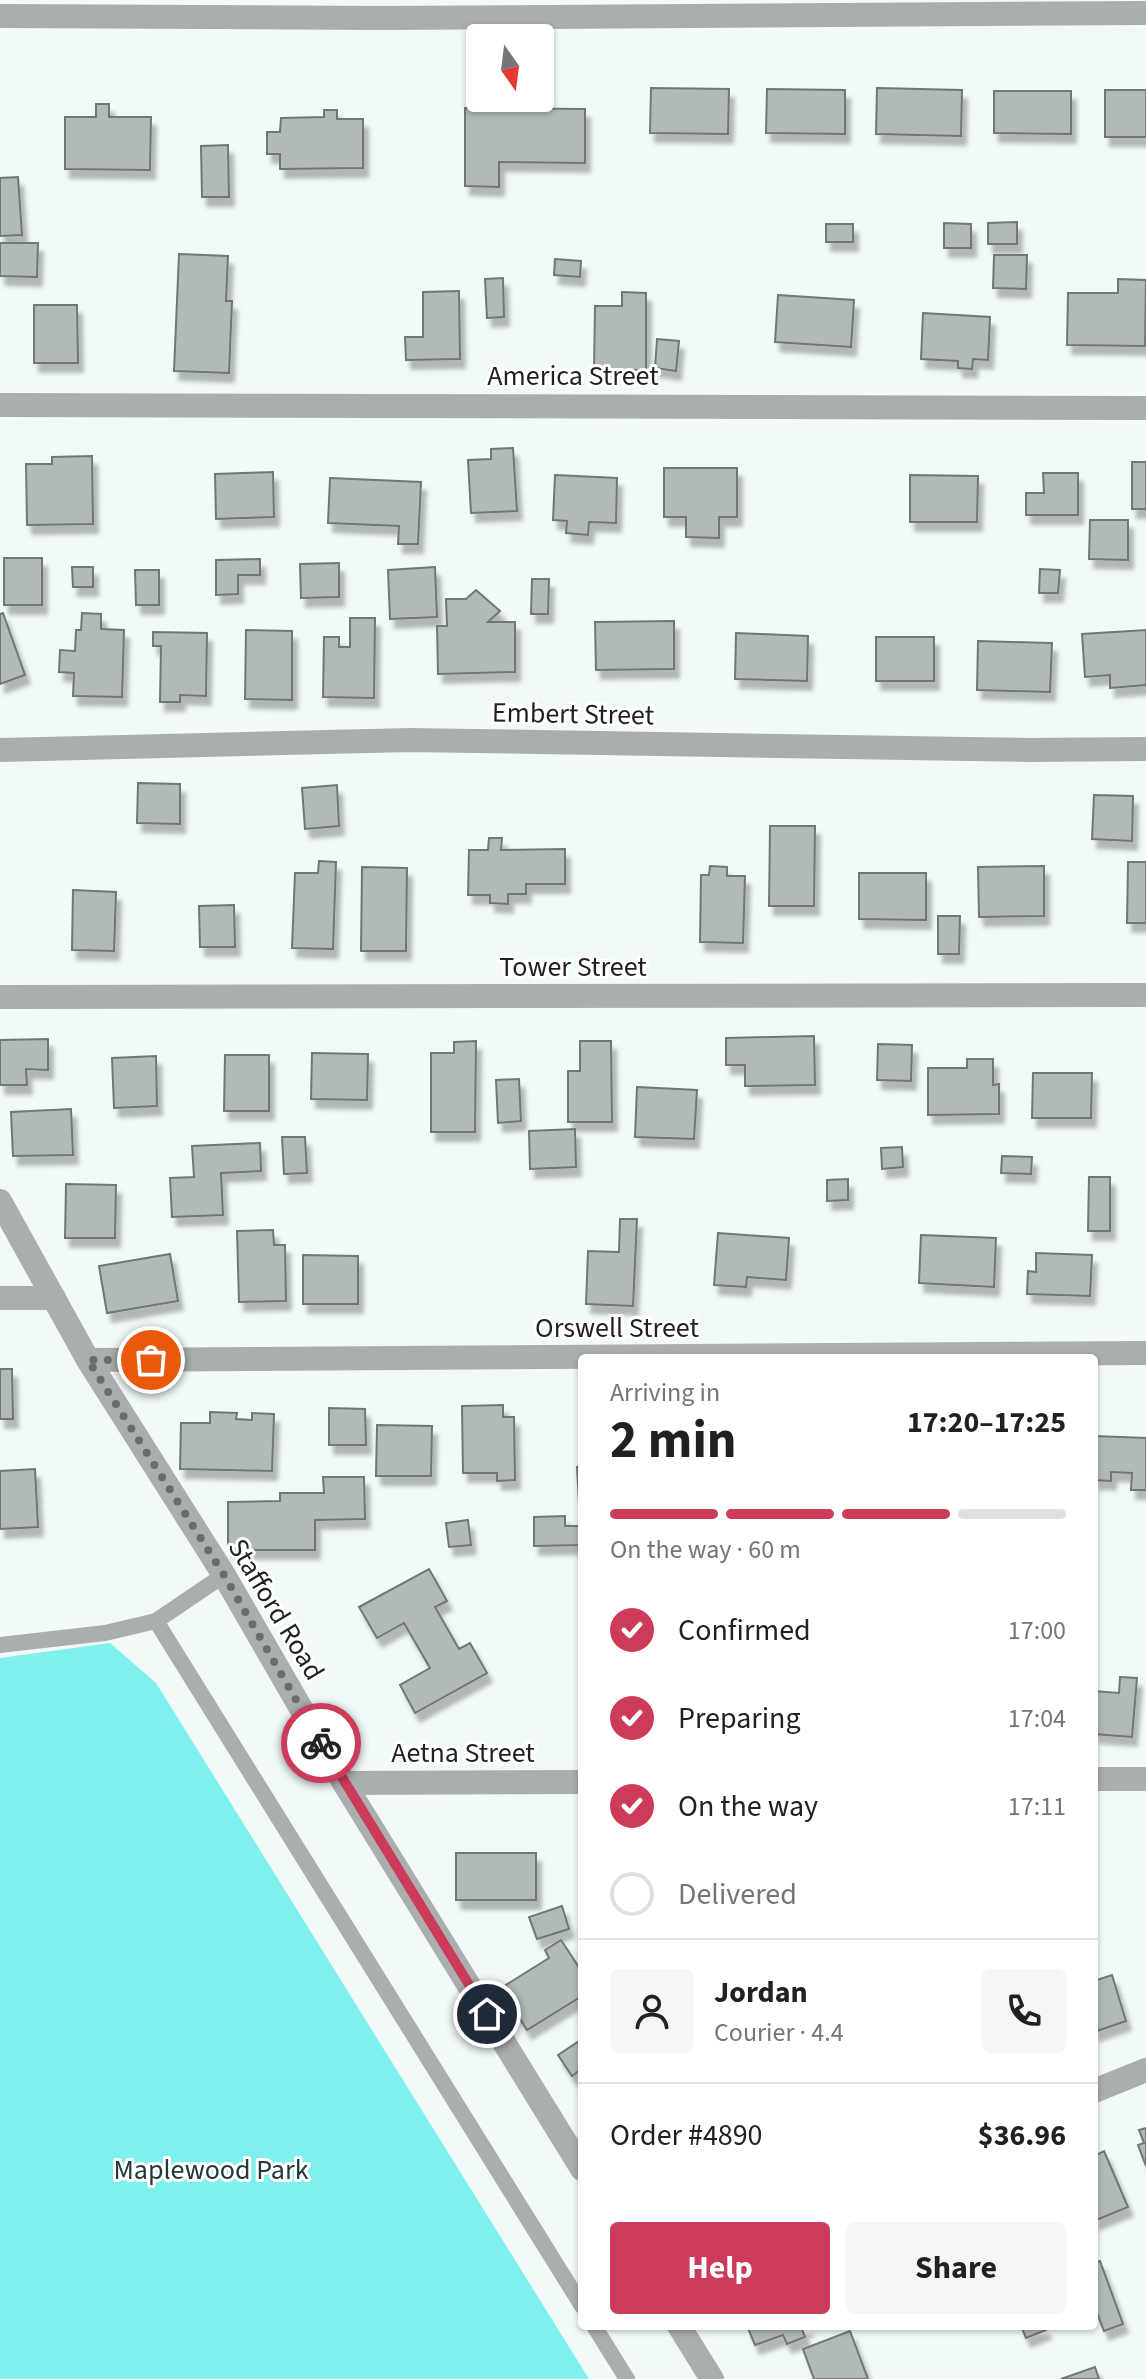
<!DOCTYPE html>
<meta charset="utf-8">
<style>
:root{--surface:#fff;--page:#f6f6f6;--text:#202124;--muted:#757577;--line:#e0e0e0;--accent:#cc3c5a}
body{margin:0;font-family:"Source Sans 3",sans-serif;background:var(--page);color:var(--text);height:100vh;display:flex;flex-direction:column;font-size:30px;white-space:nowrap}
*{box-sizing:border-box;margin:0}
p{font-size:26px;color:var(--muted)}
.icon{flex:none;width:44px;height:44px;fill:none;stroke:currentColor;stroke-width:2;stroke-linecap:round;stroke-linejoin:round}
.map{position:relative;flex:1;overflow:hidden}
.drawer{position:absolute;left:578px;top:1354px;width:520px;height:976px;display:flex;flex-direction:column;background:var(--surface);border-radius:8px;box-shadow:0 2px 6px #0004}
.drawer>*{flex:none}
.needle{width:52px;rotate:166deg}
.controls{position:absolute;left:466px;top:24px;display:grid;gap:16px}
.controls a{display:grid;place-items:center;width:88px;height:88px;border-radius:8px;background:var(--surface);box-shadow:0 2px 6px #0004;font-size:40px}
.pin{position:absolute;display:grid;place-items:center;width:68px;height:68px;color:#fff;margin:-34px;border:4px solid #fff;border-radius:50%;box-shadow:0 2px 8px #0007}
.courier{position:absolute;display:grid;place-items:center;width:80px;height:80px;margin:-40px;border:6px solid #cc3c5a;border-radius:50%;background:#fff;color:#222;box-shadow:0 2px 10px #0007}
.summary em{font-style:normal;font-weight:700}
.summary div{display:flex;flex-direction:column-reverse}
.summary{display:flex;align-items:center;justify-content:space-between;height:136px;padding:0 32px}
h1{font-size:52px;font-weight:700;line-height:60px}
.bar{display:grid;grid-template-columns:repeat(4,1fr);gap:12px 8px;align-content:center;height:96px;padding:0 32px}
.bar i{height:10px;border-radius:6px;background:var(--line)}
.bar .selected{background:var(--accent)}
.bar p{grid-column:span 4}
.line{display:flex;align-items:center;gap:20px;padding:0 32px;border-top:2px solid var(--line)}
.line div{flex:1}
.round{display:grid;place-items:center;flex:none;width:84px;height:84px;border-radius:8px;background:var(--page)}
ol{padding:0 32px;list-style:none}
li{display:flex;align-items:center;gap:24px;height:88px}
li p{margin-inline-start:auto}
li .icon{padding:8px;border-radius:50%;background:var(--accent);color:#fff;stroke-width:4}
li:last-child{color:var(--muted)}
li i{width:44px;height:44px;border:4px solid var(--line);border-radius:50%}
.cta{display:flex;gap:16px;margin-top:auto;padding:16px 32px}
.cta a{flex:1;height:92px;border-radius:8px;background:var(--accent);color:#fff;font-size:32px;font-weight:700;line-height:92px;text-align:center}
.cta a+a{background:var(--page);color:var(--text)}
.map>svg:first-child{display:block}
</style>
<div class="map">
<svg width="1146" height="2379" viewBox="0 0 1146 2379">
<defs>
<filter id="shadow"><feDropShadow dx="5" dy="9" stdDeviation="2" flood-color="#0004"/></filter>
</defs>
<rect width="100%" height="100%" fill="#f1f9f9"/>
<polygon fill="#7ff0ed" points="110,1643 156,1683 589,2379 0,2379 0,1658"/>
<g fill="#b1bab9" stroke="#6f7776" stroke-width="2" filter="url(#shadow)">
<polygon points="651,88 729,89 728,134 650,133"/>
<polygon points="877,88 962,90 961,136 876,134"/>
<polygon points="767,89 845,90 845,134 766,133"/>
<rect x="1105" y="90" width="41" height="47"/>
<polygon points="994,91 1071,91 1071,134 994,133"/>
<polygon points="96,104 109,104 109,117 151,117 150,170 65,169 65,117 96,117"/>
<polygon points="465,108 585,109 585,163 499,162 499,187 465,186"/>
<polygon points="324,110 337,110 337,119 363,119 363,168 280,169 280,154 267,154 267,132 280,132 281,118 324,117"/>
<polygon points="228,145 229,197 202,197 201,146"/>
<polygon points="18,177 22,235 0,236 0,178"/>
<polygon points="1017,222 1017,244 988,244 988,223"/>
<polygon points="944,223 971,224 971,248 944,248"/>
<rect x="826" y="224" width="27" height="18"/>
<polygon points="0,243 38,243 37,277 0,276"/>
<polygon points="179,254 228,256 226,301 232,301 229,373 174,371"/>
<polygon points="994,255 1027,255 1026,289 993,288"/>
<polygon points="555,259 581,261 580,277 554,275"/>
<polygon points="503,278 504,317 487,318 485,279"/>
<polygon points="1118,279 1146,280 1145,346 1067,345 1068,293 1118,293"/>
<polygon points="459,291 460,359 406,360 405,337 423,337 423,292"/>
<polygon points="622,292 646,293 646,370 594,370 595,306 622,306"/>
<polygon points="778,295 854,300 851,347 775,342"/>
<polygon points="34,305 77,305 78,363 34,363"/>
<polygon points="923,313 990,317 988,360 973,359 972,369 958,368 958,361 921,359"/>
<polygon points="657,339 679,341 676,371 655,368"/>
<polygon points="513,448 517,511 471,513 468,460 491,459 491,449"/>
<polygon points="92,456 93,524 27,525 26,464 52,464 52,457"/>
<rect x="1132" y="462" width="14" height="47"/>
<polygon points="664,468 737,468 737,517 719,517 719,538 686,537 686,517 664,517"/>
<polygon points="273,472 274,517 216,519 215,474"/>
<polygon points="1043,473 1078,473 1078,515 1026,515 1026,493 1044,493"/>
<polygon points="555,475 617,478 616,523 589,522 588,535 566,533 567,521 553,520"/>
<polygon points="910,475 978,476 977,522 910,522"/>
<polygon points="330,478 421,482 418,544 398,544 399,526 328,523"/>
<polygon points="1090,520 1128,520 1128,560 1089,559"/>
<rect x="4" y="558" width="38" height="47"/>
<polygon points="260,559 260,575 238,575 238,594 216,595 216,560"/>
<polygon points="339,563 339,597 301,598 300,564"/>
<polygon points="72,567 93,567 93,587 73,587"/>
<polygon points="435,567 437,617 390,619 388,570"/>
<polygon points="1040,569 1060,570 1058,593 1039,593"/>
<polygon points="135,570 159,570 159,605 136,605"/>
<polygon points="532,579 549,579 548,614 531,614"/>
<polygon points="476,590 500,611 488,622 515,622 515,672 438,674 437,626 447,626 446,599 466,599"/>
<polygon points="3,613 25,675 0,684 0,614"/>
<polygon points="82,613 101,614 101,629 124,630 122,697 73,696 74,673 59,672 60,650 75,651 76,630 81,630"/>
<polygon points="350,618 375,618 374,698 323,697 324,637 339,637 339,647 350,647"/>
<polygon points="674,621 674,669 596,670 595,622"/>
<polygon points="246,630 292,631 292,700 245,699"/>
<polygon points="1146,630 1146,685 1110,688 1110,675 1085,677 1082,634"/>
<polygon points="153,632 207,633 206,696 180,695 180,702 160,702 161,646 153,646"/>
<polygon points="736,633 808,636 807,681 735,679"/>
<rect x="876" y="637" width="58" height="44"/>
<polygon points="978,641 1052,643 1050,692 977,690"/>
<polygon points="138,783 180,784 180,824 137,823"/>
<polygon points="337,785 339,826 305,829 302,788"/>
<polygon points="1094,795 1133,796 1132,841 1092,839"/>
<polygon points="770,826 815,826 814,906 769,906"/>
<polygon points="489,838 502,838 501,850 565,849 565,884 526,884 526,894 508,894 508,904 490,903 490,895 468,895 469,850 488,850"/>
<polygon points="319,861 336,862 333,949 292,948 295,873 318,873"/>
<polygon points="1128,862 1146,862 1146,923 1127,923"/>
<polygon points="710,866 727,867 727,876 745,876 743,943 700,942 701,875 709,875"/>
<polygon points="1044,866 1044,916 979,917 978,867"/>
<polygon points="362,867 407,868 406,951 361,951"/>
<polygon points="859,873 926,873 926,920 859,919"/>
<polygon points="73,890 116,892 114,951 72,950"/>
<polygon points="234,905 235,947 200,947 199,906"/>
<polygon points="938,916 960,916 959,954 938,954"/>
<polygon points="814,1036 815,1085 745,1086 745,1065 726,1065 726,1038"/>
<polygon points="48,1039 48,1070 26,1069 27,1085 0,1085 0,1040"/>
<polygon points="476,1041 475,1132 431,1132 431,1053 454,1053 454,1042"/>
<polygon points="580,1041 611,1041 612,1122 568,1122 568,1071 580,1071"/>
<polygon points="878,1044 912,1045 911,1081 877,1080"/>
<polygon points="312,1053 368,1054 367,1100 311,1099"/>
<polygon points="225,1055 269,1055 269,1111 224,1111"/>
<polygon points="156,1056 157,1106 114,1108 112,1058"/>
<polygon points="967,1059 993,1059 993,1085 999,1084 999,1114 928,1115 928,1068 967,1068"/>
<polygon points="1033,1073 1092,1073 1091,1118 1032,1118"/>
<polygon points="519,1079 521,1121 498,1123 496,1080"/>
<polygon points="637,1087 697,1090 694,1139 635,1137"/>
<polygon points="71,1109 73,1155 13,1156 11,1112"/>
<polygon points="575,1129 576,1167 530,1169 529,1131"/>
<polygon points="282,1137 305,1137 307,1173 284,1174"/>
<polygon points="260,1143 261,1171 221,1173 223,1215 172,1217 170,1178 194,1177 192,1146"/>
<polygon points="902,1147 903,1167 882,1169 881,1148"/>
<polygon points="1002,1156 1032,1157 1031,1174 1001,1173"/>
<polygon points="1089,1177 1110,1177 1110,1231 1088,1231"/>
<polygon points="848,1179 848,1200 827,1201 827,1180"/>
<polygon points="66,1184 116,1185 115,1238 65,1238"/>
<polygon points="620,1219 637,1219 633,1306 586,1304 588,1251 619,1252"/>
<polygon points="273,1230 274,1245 285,1245 286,1301 239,1302 237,1231"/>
<polygon points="718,1233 789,1238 786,1280 747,1277 746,1287 714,1285"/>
<polygon points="921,1235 996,1238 994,1287 919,1283"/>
<polygon points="1036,1253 1092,1255 1090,1296 1027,1294 1028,1271 1036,1272"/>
<polygon points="170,1254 178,1301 107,1313 99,1266"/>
<polygon points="303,1255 358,1256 358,1304 303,1304"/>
<polygon points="0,1369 12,1369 13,1419 0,1419"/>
<polygon points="503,1405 503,1417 514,1417 515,1480 497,1481 497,1473 463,1473 462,1406"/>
<polygon points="329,1408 365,1409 366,1445 329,1445"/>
<polygon points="210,1412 237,1413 236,1419 252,1420 252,1413 274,1414 272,1471 180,1469 181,1423 210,1423"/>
<polygon points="377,1425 432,1426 431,1476 376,1476"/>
<polygon points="1094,1436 1146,1438 1146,1490 1131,1490 1132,1473 1111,1472 1111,1481 1094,1480"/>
<polygon points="582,1466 582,1520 580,1520 577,1467"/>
<polygon points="35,1469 38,1527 0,1529 0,1471"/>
<polygon points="323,1477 364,1477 365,1519 315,1520 315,1550 228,1550 228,1502 280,1501 280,1493 324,1493"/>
<polygon points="565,1516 565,1526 582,1526 582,1545 534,1546 534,1517"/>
<polygon points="468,1520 471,1545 449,1547 446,1523"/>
<polygon points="429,1569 447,1601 435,1607 459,1649 470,1643 487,1673 415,1713 400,1685 430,1668 404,1623 377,1638 359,1607"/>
<polygon points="1120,1677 1137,1678 1132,1737 1094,1734 1094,1691 1119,1693"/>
<rect x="456" y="1853" width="80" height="47"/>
<polygon points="562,1906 569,1929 537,1939 529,1917"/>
<polygon points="561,1940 582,1972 582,1996 527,2030 501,1988 549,1958 545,1950"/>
<polygon points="1112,1975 1126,2021 1094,2032 1094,1981"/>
<polygon points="582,2039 582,2076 579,2071 572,2076 558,2055"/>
<polygon points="1146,2128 1146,2166 1138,2145 1144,2143 1139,2130"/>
<polygon points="1104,2151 1128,2207 1094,2221 1094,2156"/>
<polygon points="1100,2261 1123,2324 1104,2331 1094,2305 1094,2263"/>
<polygon points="747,2326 810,2326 802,2329 805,2337 787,2344 783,2335 755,2345"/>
<polygon points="1021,2326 1044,2326 1046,2330 1026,2338"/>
<polygon points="850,2331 868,2379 814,2379 803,2349"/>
<polygon points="1095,2367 1099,2379 1061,2379"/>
</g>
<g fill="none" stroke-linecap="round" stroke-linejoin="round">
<g stroke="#abaeae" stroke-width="16">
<polyline points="156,1621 582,2306"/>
<polyline points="0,1645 105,1633 156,1621 224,1575"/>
<polyline points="594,2326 627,2379"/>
</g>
<g stroke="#abaeae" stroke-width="24">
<polyline points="0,16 379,18 1146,13"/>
<polyline points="0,405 1146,408"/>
<polyline points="0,750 410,740 1030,750 1146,749"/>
<polyline points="0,997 1146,995"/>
<polyline points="0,1298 54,1298"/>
<polyline points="88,1360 1146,1353"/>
<polyline points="1094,1779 1146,1779"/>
<polyline points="344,1783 582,1782"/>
<polyline points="1094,2091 1146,2070"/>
</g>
<g stroke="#abaeae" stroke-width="24">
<polyline points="0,1201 88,1360 224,1575 344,1783 582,2169"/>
<polyline points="679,2326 712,2379"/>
</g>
</g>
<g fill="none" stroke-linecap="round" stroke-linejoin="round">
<polyline stroke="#686d6d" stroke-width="8" stroke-dasharray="0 14.4" points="151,1360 88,1360 224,1575 321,1743"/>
<polyline stroke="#cc3c5a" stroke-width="10" points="321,1743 487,2014"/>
</g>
<g text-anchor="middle" stroke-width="6" stroke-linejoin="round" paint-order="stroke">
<g font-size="28" fill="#1e2121" stroke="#fff">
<text x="573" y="385">America Street</text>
<text transform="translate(573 713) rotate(1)" y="10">Embert Street</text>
<text x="573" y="976">Tower Street</text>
<text x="617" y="1337">Orswell Street</text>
<text transform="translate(277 1609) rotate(59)" y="10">Stafford Road</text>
<text x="463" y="1762">Aetna Street</text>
</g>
<g font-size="28" fill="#223938" stroke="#fff">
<text x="211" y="2179">Maplewood Park</text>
</g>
</g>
</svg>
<div class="controls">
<a><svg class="needle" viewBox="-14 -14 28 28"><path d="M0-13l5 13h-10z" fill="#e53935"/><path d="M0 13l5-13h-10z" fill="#757577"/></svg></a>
</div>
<div class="pin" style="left:151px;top:1360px;background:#ea580c"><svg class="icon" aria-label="bag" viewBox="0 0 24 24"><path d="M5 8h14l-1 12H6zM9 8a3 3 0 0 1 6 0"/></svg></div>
<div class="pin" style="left:487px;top:2014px;background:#1f2937"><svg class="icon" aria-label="home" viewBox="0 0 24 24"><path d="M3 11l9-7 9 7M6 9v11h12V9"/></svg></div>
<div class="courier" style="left:321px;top:1743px"><svg class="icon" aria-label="bike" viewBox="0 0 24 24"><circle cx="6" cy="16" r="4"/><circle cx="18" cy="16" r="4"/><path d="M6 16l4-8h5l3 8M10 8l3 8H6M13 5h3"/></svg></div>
<section class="drawer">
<div class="summary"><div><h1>2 min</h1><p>Arriving in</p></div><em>17:20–17:25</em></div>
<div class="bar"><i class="selected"></i><i class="selected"></i><i class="selected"></i><i></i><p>On the way · 60 m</p></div>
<ol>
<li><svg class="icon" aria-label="check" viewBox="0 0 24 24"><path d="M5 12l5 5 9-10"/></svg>Confirmed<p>17:00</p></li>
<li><svg class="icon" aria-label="check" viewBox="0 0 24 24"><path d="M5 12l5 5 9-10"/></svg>Preparing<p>17:04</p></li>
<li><svg class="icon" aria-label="check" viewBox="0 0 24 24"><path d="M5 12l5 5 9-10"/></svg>On the way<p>17:11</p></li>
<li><i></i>Delivered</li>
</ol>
<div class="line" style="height:144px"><a class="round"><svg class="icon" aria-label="person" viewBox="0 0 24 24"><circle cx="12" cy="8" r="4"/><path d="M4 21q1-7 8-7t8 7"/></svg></a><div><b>Jordan</b><p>Courier · 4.4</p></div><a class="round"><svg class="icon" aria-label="phone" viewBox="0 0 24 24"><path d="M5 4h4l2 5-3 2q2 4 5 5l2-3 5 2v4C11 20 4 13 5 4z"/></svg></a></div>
<div class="line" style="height:104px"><div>Order #4890</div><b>$36.96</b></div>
<div class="cta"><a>Help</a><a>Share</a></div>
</section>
</div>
